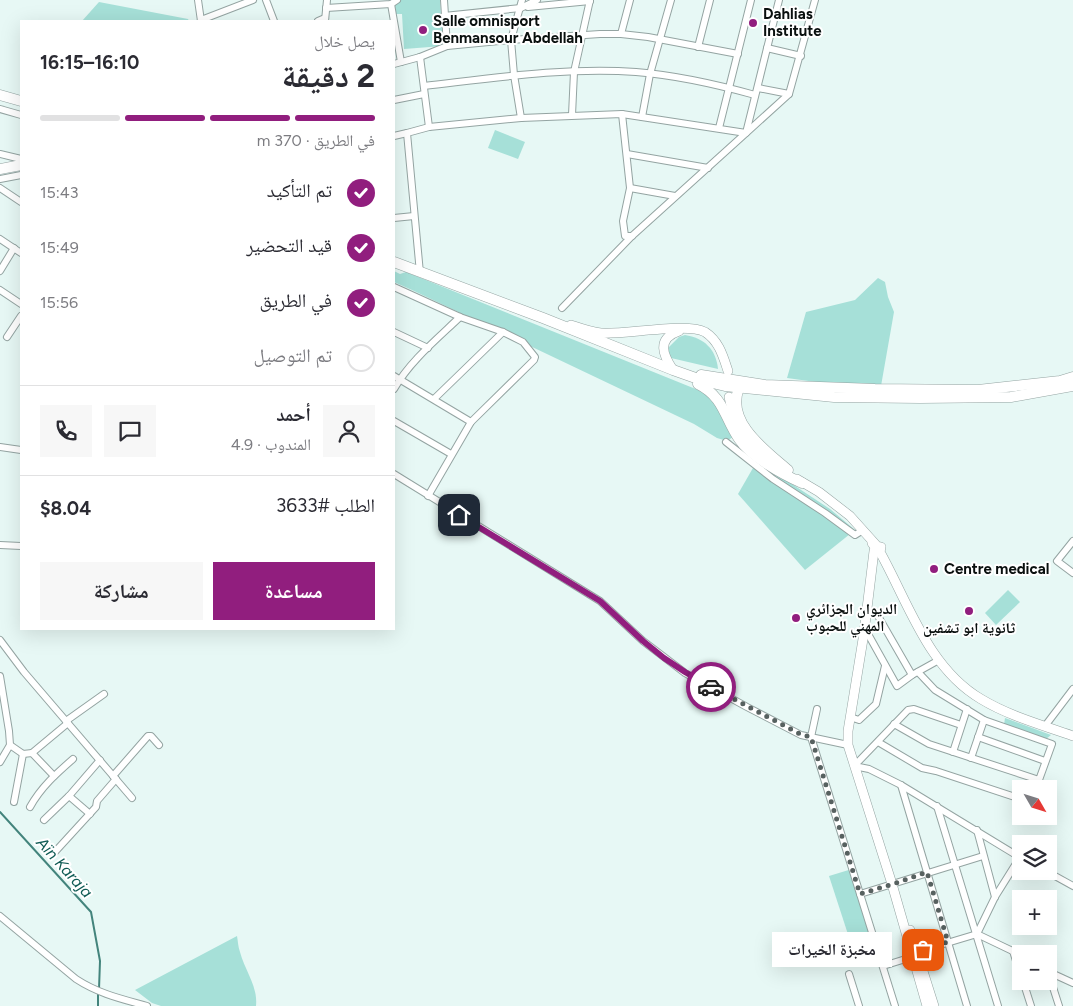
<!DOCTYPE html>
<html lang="ar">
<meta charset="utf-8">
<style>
:root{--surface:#fff;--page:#f7f7f7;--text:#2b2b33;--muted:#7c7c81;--line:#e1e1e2;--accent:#911e7e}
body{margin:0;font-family:Figtree,"Noto Naskh Arabic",sans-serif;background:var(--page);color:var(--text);direction:rtl;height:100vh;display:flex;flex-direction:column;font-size:19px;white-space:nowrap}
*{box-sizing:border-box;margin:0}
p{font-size:16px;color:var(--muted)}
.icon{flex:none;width:28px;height:28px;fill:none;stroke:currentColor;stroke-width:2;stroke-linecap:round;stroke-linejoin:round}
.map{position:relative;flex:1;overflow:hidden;direction:ltr}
.drawer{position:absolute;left:20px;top:20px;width:375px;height:610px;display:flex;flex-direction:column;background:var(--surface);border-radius:0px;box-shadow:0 5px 20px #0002;direction:rtl}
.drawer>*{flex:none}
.needle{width:32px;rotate:129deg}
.tools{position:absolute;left:1012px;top:780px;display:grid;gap:10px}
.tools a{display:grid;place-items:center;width:45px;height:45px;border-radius:0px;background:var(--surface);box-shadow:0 5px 20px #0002;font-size:25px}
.pin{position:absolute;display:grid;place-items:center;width:42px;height:42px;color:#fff;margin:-21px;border-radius:10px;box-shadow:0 2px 8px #0006}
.courier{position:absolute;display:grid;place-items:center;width:50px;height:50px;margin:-25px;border:4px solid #911e7e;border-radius:50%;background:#fff;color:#222;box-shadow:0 1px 6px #0007}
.bubble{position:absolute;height:35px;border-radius:0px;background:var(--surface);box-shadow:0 5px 20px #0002;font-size:16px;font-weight:700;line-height:35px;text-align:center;direction:rtl}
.summary em{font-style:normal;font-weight:700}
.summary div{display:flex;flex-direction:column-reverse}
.summary{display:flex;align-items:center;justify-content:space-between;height:85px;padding:0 20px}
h1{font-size:32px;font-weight:700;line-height:38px}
.bar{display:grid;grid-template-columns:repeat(4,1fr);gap:8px 5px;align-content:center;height:60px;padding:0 20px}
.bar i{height:6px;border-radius:4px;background:var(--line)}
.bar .selected{background:var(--accent)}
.bar p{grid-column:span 4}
.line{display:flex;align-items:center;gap:12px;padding:0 20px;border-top:1px solid var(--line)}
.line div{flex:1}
.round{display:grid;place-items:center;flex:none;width:52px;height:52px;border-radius:0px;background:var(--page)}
ol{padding:0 20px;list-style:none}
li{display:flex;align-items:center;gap:15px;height:55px}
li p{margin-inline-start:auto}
li .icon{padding:5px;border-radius:50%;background:var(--accent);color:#fff;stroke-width:4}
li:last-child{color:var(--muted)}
li i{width:28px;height:28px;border:2px solid var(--line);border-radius:50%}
.primary-button{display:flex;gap:10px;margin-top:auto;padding:10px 20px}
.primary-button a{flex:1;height:58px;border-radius:0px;background:var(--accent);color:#fff;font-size:20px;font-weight:700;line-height:58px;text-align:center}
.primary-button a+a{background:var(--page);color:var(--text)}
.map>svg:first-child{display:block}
</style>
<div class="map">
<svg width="1073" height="1006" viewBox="0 0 1073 1006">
<rect width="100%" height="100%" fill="#e7f8f5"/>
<g fill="#a6e0d8">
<polygon points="401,0 440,0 443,46 404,49 402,14 394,14 393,6"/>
<polygon points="99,2 188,19 189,21 82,21"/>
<polygon points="495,130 525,142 518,159 488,148"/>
<polygon points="394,271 400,274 406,272 708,394 717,404 733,437 727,441 717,438 694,424 412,290 394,282"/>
<polygon points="878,278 885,282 888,297 894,312 881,386 830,384 787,378 806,312 855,300"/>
<path d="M685,335C704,338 716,349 718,369L671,358L669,354L668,348L679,337Z"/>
<polygon points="757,461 830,509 855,530 805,570 738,494"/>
<polygon points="1008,590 1020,602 996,625 985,613"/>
<polygon points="1005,718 1051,735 1046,739 1004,725"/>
<polygon points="852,869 878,957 857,962 829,876"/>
<path d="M237,936C238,941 238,947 240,952C245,971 258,986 256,1006H161L152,1003L135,990Z"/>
</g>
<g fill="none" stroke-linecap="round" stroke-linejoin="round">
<g stroke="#43847c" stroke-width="2">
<polyline points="0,812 91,912 100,961 99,989"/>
<polyline points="98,1006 98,994"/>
</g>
<defs>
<g id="street">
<polyline points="198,0 201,21"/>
<polyline points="266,0 274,21"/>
<polyline points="444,0 447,46"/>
<polyline points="391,4 401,62"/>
<polyline points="528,7 590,1"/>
<polyline points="326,8 391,4 397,0"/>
<polyline points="444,16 521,8 537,0"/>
<polyline points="201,20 253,0"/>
<polyline points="318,21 325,18"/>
<polyline points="325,21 327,0"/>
<polyline points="621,34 630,0"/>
<polyline points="698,47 710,0"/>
<polyline points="767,48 801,56"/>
<polyline points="420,57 429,127"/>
<polyline points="394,64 420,57 447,46 511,40 600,34 621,34 648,37 738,54"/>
<path d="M424,86C494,78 566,67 636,72C673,75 719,85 755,95"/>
<polyline points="758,88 789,94"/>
<polyline points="394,100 424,94"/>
<polyline points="0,109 21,115"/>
<polyline points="622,114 630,188 623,221 625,236 632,236"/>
<polyline points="572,115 574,72 590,0"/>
<polyline points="642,117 650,74 671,0"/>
<polyline points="521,118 514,75 511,40 522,0"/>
<polyline points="719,128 751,0"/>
<polyline points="394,136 407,133"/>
<polyline points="0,154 21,159"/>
<polyline points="627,154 708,168"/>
<polyline points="0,179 21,175"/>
<polyline points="0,188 21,202"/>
<polyline points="630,188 675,196"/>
<polyline points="394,218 414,216"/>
<polyline points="0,239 21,253"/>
<polyline points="0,271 14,248"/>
<polyline points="420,273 407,133 429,127 521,118 622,114 746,133 789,94 815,0"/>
<polyline points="394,287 460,317 503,332 523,342 535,357 534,360 471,422 428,496"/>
<polyline points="0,290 21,304"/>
<polyline points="562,308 632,236 746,133 779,0"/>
<polyline points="394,332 428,348"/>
<polyline points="7,337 21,316"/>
<polyline points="394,376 471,422"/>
<path d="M394,389C410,361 437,339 460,317"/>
<polyline points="434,399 503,332"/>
<polyline points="394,421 451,454"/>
<polyline points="726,442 773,479 825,513 855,535 863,530"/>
<polyline points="0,447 21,450"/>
<polyline points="394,474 600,601 643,641 685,673 747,707 801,735 848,745"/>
<polyline points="1073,541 1057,561 1073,573"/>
<polyline points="0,545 21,546"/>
<polyline points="872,611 878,616 912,675"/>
<polyline points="868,634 897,686 912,675 939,660"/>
<polyline points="0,640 24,672 132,798"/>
<polyline points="0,676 9,731 10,745 0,762"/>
<polyline points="817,709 811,737 895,1006"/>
<polyline points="853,718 859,720 876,704 885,666"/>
<polyline points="66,721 104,694"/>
<polyline points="894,724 929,744 1039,780 1052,744 984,720 935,690 918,672"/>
<polyline points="1045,726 1073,689"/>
<polyline points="978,737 1045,761"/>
<polyline points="878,742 922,768 936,771 1021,799"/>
<polyline points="10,745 23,754 32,753 54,776"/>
<polyline points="953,752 967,709"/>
<polyline points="32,753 68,723"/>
<polyline points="971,758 984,720"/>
<polyline points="857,763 908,710 914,709 961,725"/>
<polyline points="859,767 869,769 901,785 1021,858"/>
<polyline points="113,776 148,736 151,736 159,745"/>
<polyline points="901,785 967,1006"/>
<polyline points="1029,789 1033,779"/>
<polyline points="69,796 90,814"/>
<polyline points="14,802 23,754"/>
<polyline points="937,806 998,1006"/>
<path d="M30,807C41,787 57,773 73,759"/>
<polyline points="44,820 69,796 100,760"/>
<polyline points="977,830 995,897"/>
<polyline points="53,854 96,807 97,801 116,779"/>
<polyline points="1046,871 1073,886"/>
<polyline points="860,894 983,856"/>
<path d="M0,916L76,979C99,994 122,999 147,1006"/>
<polyline points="977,934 995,897 1020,857"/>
<polyline points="1013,951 1021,977"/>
<polyline points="883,966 912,957 917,952 977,934 1021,955"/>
<polyline points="1049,972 1073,983"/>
<polyline points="849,974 859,1006"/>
<polyline points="1049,975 1059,1006"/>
<polyline points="1023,981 1031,1006"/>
</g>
<g id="secondary">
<path d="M571,325C580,328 591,332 601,333C624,335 687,322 705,332C719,341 723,356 728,371"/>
<path d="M673,370C663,355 656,339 679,331"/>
<path d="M729,397C734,423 746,443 768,459"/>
<path d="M797,479L819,492L850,516L877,546L881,547L880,552C908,602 928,668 981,699C1009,716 1042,725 1073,736"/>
<polyline points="872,543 875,547 874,551 864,633 848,731 848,745 892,884 927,1006"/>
<polyline points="910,930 934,1006"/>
</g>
<g id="primary">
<polyline points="0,95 21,101"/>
<polyline points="0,169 21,165"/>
<polyline points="394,262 543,318 673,370 704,381 725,386 834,397 920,398 1011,397 1073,386"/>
<polyline points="701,375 765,385 875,389 978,390 1060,381 1073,377"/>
<path d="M698,384C724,397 724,417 739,439C751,457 782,474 802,483"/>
<path d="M739,388C725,422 766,451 788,470"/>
</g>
</defs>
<use href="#street" stroke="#94a4a2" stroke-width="8"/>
<use href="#secondary" stroke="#94a4a2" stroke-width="10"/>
<use href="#primary" stroke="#94a4a2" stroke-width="11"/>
<use href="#street" stroke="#fff" stroke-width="6"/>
<use href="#secondary" stroke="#fff" stroke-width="9"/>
<use href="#primary" stroke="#fff" stroke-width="10"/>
</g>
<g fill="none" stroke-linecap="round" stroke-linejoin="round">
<polyline stroke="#576160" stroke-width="5" stroke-dasharray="0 9" points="711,687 802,735 811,737 860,894 896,883 927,872 948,942 923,950"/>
<polyline stroke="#911e7e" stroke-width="6" points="459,515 600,601 643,641 664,658 685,672 711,687"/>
</g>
<g fill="#911e7e" stroke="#fff" stroke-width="2">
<circle cx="753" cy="23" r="5"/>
<circle cx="423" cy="30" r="5"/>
<circle cx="934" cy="569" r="5"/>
<circle cx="969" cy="611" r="5"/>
<circle cx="796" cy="618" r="5"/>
</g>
<g text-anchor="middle" stroke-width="4" stroke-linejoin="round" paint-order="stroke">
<g font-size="15" font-weight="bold" fill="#0a100f" stroke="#fff" text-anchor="start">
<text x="763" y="19">Dahlias<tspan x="763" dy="17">Institute</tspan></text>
<text x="433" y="26">Salle omnisport<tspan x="433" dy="17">Benmansour Abdellah</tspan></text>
<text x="944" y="574">Centre medical</text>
<text x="806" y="614">الديوان الجزائري<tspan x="806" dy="17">المهني للحبوب</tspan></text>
<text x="969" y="633" text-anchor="middle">ثانوية ابو تشفين</text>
</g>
<g font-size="16" font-style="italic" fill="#0f5b54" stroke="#fff">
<text transform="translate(65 867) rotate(48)" y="6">Aïn Karaja</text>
</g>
</g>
</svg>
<div class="tools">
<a><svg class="needle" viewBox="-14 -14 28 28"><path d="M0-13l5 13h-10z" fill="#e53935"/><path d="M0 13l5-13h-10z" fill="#7c7c81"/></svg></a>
<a><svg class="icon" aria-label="layers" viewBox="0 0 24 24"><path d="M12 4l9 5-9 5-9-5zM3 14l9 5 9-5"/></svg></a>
<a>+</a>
<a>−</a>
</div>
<div class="pin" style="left:923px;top:950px;background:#ea580c"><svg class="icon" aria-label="bag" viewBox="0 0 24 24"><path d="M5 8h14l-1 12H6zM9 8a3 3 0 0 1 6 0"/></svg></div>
<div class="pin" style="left:459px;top:515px;background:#1f2937"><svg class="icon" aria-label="home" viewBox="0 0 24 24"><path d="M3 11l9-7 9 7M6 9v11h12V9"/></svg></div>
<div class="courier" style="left:711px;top:687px"><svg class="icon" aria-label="car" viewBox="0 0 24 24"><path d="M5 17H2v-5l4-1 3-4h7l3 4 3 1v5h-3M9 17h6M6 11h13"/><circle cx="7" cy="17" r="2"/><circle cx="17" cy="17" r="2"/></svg></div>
<div class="bubble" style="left:772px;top:932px;width:120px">مخبزة الخيرات</div>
<section class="drawer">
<div class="summary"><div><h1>2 دقيقة</h1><p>يصل خلال</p></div><em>16:10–16:15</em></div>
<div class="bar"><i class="selected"></i><i class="selected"></i><i class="selected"></i><i></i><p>في الطريق · 370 m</p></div>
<ol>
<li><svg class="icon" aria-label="check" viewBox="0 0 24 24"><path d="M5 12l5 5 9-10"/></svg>تم التأكيد<p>15:43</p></li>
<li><svg class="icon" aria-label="check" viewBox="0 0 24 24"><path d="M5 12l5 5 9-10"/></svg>قيد التحضير<p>15:49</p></li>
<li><svg class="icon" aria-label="check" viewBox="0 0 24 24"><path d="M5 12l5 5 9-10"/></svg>في الطريق<p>15:56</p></li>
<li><i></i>تم التوصيل</li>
</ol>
<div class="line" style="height:90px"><a class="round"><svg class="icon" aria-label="person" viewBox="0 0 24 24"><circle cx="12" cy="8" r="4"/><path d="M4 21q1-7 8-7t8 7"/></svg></a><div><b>أحمد</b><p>المندوب · 4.9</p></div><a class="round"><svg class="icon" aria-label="chat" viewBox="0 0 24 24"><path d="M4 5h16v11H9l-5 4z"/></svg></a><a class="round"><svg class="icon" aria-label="phone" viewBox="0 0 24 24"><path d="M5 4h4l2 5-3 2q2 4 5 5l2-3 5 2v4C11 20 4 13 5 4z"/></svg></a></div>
<div class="line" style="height:65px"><div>الطلب #3633</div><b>$8.04</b></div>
<div class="primary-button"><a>مساعدة</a><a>مشاركة</a></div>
</section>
</div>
